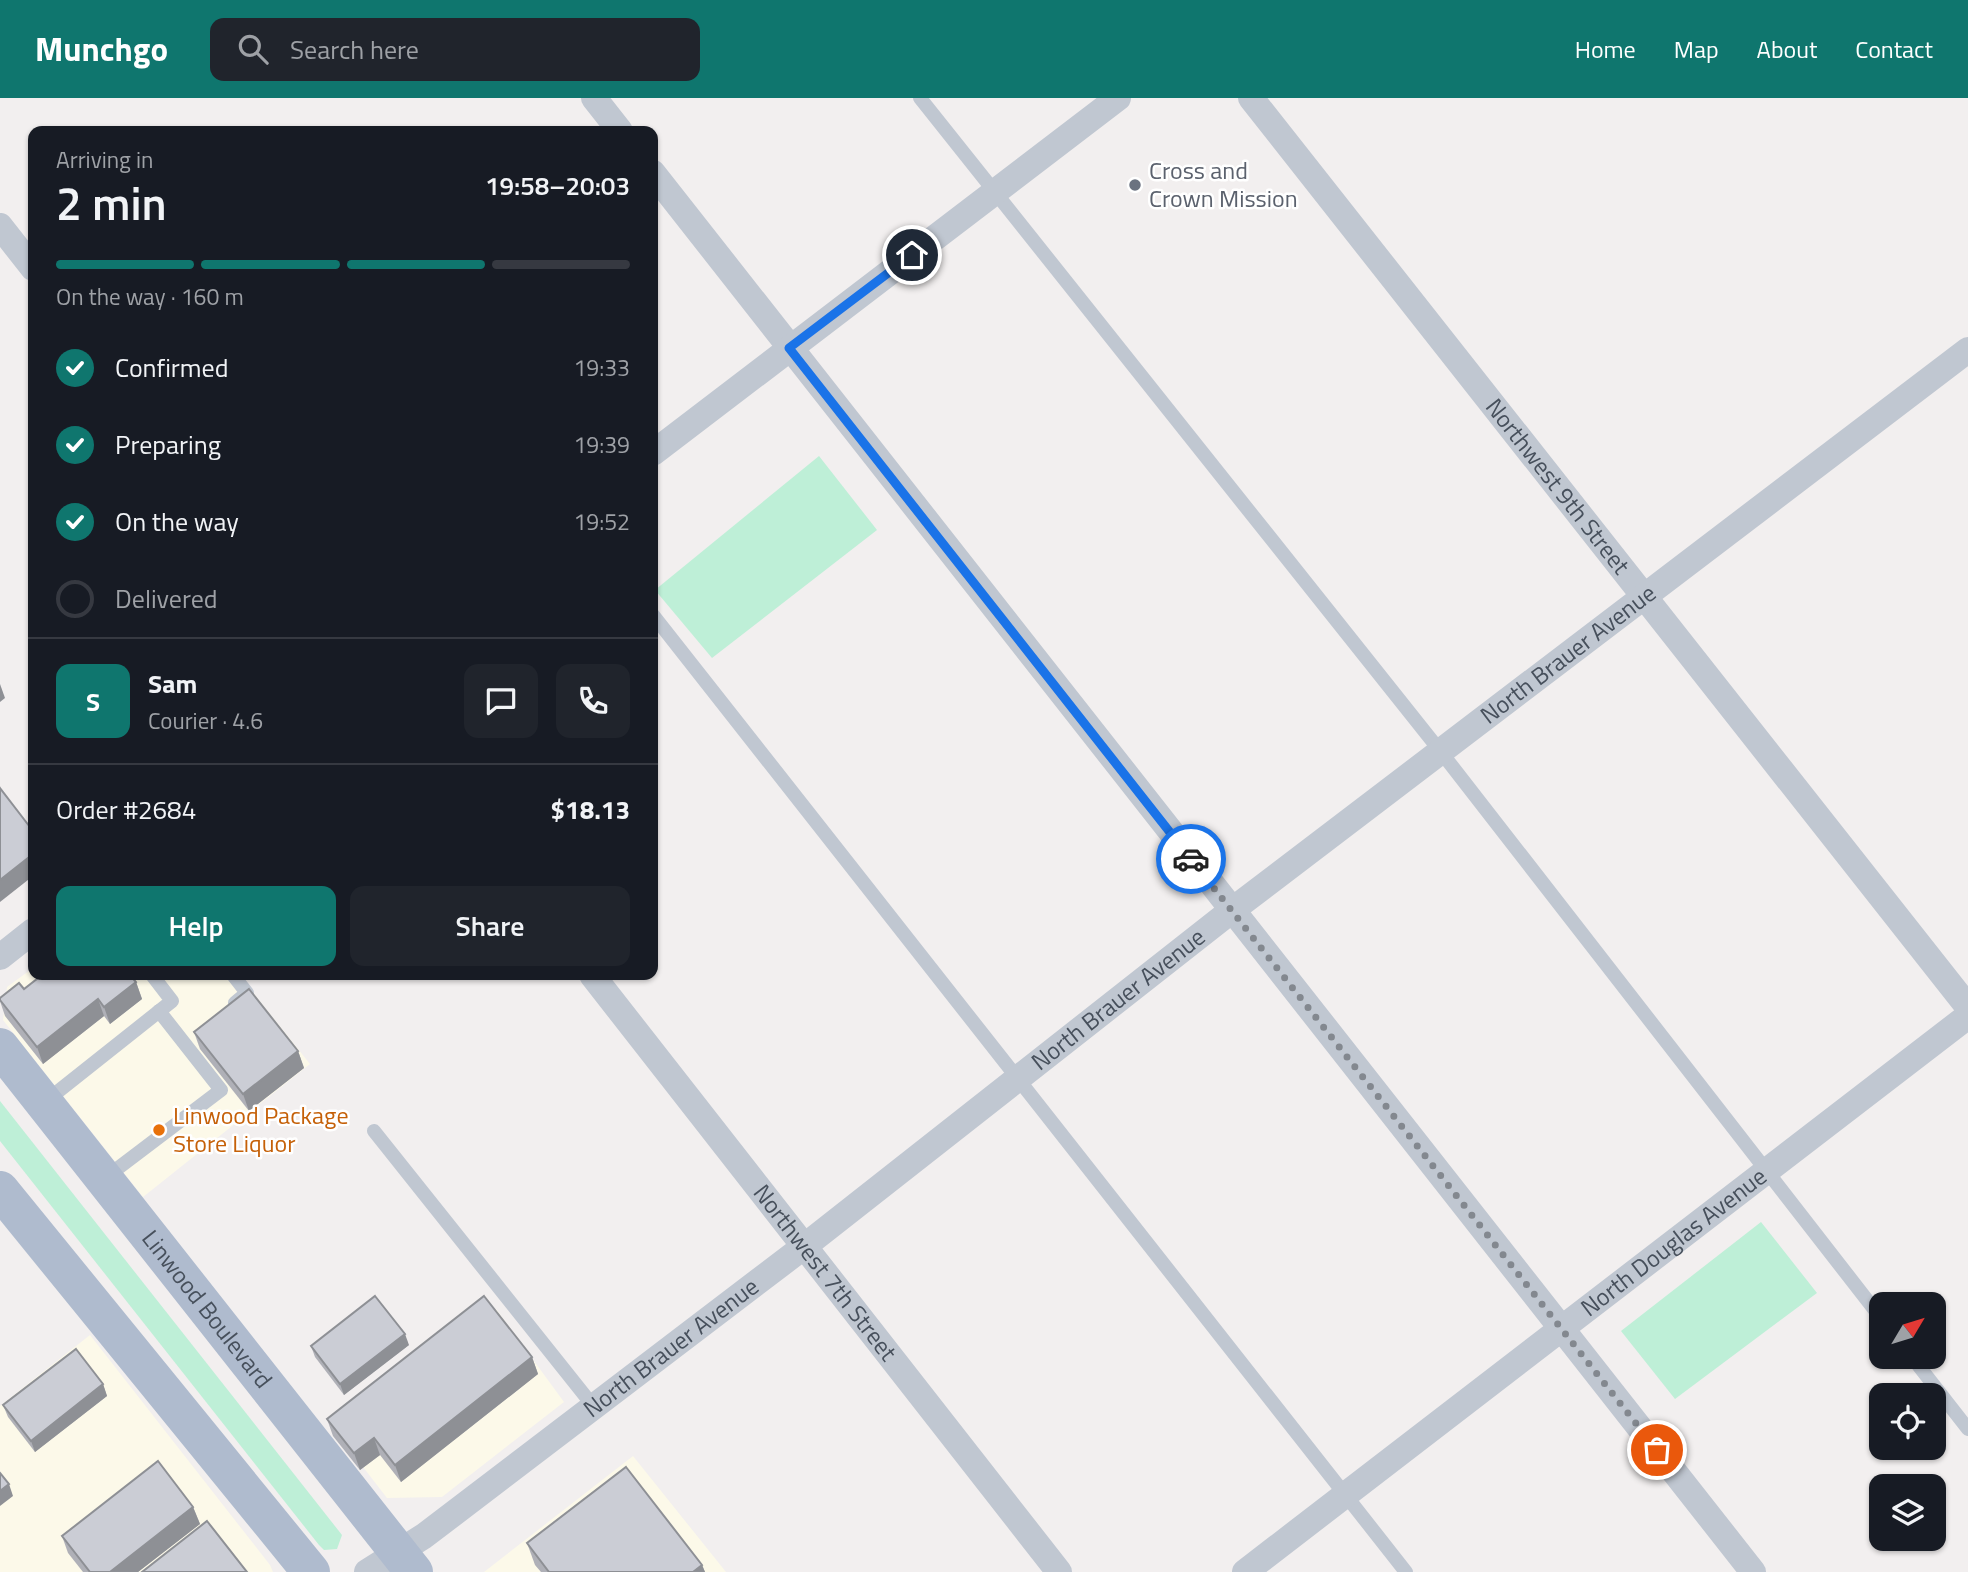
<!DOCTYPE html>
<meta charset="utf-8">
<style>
:root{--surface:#171b24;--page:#20242c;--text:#f1f3f6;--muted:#9ea1a6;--line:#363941;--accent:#0f766e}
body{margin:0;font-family:"Titillium Web",sans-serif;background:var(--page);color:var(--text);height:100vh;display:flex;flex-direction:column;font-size:26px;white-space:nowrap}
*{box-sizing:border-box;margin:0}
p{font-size:23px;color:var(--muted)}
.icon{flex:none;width:38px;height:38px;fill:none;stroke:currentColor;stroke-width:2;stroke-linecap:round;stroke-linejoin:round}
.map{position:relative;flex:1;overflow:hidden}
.details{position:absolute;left:28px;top:28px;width:630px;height:854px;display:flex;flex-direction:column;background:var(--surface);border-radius:14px;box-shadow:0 2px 5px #0004}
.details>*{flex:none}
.needle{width:46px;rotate:52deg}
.tools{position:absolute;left:1869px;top:1194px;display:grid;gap:14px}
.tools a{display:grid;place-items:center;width:77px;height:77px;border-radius:14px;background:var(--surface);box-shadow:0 2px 5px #0004;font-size:35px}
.pin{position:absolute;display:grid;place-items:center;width:60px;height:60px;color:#fff;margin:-30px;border:4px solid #fff;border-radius:50%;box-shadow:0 2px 7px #0007}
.courier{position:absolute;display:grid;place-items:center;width:70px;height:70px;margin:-35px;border:5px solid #1a73e8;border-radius:50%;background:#fff;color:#222;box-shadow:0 2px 9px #0007}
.headline em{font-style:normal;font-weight:600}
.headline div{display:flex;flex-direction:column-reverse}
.headline{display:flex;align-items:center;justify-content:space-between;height:119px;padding:0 28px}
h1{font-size:46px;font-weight:600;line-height:52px}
.bar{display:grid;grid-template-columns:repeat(4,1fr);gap:10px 7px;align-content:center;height:84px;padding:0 28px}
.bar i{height:9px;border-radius:5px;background:var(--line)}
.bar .active{background:var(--accent)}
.bar p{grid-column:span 4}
.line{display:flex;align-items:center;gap:18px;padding:0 28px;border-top:2px solid var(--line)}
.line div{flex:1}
.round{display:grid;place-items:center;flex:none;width:74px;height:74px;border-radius:14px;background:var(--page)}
ol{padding:0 28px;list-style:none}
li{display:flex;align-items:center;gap:21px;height:77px}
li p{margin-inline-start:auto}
li .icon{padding:7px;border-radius:50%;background:var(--accent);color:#fff;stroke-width:4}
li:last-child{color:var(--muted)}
li i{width:38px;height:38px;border:4px solid var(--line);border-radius:50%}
.button{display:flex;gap:14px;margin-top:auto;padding:14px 28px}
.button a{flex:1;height:80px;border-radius:14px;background:var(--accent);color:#fff;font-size:28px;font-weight:600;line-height:80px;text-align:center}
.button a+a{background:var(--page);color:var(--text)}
header{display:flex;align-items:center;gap:42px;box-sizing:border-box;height:98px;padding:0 35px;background:var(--accent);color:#fff}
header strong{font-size:33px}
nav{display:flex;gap:38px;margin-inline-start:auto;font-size:24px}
.search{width:490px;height:63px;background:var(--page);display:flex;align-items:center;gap:18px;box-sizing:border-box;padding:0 24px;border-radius:14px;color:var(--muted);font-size:26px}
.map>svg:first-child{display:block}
</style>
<header>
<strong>Munchgo</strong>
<div class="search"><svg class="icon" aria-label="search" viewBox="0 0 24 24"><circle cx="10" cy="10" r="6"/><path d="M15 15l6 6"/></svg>Search here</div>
<nav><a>Home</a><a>Map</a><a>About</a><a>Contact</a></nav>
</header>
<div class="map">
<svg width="1968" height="1474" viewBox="0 0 1968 1474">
<rect width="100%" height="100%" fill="#f2efef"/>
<g fill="#fcf9e9">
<polygon points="33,870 33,877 239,877 310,966 143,1099 3,922 7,889"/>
<polygon points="496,1211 564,1304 442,1399 387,1400 336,1334"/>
<polygon points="90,1237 270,1467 273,1474 0,1474 0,1308"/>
<polygon points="633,1358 726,1474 484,1474"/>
</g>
<g fill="#beefd7">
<polygon points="819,358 877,432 712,560 655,492"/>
<polygon points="0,1003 342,1437 337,1451 324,1452 319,1447 0,1043"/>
<polygon points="1761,1124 1817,1195 1675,1301 1621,1233"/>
</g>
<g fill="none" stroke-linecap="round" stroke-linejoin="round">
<g stroke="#c0c7d1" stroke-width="14">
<polyline points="920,0 1441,654 1881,1220"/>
<polyline points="653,517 1406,1474"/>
<polyline points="233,877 247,895 235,905"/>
<polyline points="46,1003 172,903 152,877"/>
<polyline points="374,1033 594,1309"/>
<polyline points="105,1080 221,992 159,913"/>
<polyline points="1911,1258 1968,1331"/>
</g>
<g stroke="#c0c7d1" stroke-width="26">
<polyline points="594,0 620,33"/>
<path id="s1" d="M1251,0L1968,909"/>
<polyline points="653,75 1753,1474"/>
<polyline points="0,128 33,170"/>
<polyline points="653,355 1118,0"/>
<polyline points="0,859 33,833"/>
<path id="s2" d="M592,877L1059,1474"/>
<path id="s3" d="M367,1474L424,1438L806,1147L1231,813L1968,252"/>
<path id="s4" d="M1245,1474L1968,918"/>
</g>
<g stroke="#afbbce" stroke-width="38">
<path id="s5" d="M0,949L414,1474"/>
<polyline points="0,1092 311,1474"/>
</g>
</g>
<g fill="#afb0b7">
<polygon points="136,884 142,901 110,926 104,918 43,966 5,918 0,903 0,900 24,891"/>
<polygon points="194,934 298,953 304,970 249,1013 200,951"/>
<polygon points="409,1247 344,1297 315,1259 311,1248"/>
<polygon points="532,1259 538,1276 401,1384 380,1357 360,1372 333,1338 327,1321"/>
<polygon points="103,1286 107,1298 35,1354 8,1319 3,1307"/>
<polygon points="193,1409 200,1426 138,1474 83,1474 68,1455 62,1438"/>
<polygon points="527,1445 702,1467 705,1474 541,1474 535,1467"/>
</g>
<g fill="#8e9095">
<polygon points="0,586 5,600 0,604"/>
<polygon points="33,756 33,778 0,804 0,782"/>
<polygon points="136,884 142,901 110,926 104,909"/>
<polygon points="98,901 104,918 43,966 37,949"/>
<polygon points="298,953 304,970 249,1013 243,996"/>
<polygon points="405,1236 409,1247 344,1297 340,1286"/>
<polygon points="532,1259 538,1276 401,1384 395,1367"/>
<polygon points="103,1286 107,1298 35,1354 31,1343"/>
<polygon points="374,1340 380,1357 360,1372 354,1355"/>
<polygon points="9,1386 13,1398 0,1408 0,1393"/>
<polygon points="193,1409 200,1426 138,1474 110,1474"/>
<polygon points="702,1467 705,1474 693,1474"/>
</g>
<g fill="#cbcdd5" stroke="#8e9095" stroke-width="2">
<polygon points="0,690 33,733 33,756 0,782"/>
<polygon points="42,877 130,877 136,884 104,909 98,901 37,949 0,902 0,900 19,885 24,891"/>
<polygon points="249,891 298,953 243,996 194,934"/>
<polygon points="375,1198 405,1236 340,1286 311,1248"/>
<polygon points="484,1198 532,1259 395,1367 374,1340 354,1355 327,1321"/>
<polygon points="76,1251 103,1286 31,1343 3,1307"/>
<polygon points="158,1363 193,1409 110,1474 90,1474 62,1438"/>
<polygon points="626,1369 702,1467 693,1474 549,1474 527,1445"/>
<polygon points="0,1375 9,1386 0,1393"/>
<polygon points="207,1423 247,1474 142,1474"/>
</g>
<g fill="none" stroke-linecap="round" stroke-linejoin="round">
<polyline stroke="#83888f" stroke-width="7" stroke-dasharray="0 12.6" points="1191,761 1657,1352"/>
<polyline stroke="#1a73e8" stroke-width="9" points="912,157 789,250 1191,761"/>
</g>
<circle fill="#6b7280" stroke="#fff" stroke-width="2.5" cx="1135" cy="87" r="7"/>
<circle fill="#e8710a" stroke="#fff" stroke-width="2.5" cx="159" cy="1032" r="7"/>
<g text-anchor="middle" stroke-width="5" stroke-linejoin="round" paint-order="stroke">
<g font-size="24" fill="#5b616d" stroke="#fff" text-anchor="start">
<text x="1149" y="81">Cross and<tspan x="1149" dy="28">Crown Mission</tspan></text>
</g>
<g font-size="24" fill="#47505c" stroke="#fff">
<text dy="8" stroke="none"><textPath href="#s1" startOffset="495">Northwest 9th Street</textPath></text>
<text dy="8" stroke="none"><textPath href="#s3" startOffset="1512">North Brauer Avenue</textPath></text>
<text dy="8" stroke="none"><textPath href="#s3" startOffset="945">North Brauer Avenue</textPath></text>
<text dy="8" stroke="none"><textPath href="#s4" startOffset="541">North Douglas Avenue</textPath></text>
<text dy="8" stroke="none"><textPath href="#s2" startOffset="378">Northwest 7th Street</textPath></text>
<text dy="8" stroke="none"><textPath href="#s5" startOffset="334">Linwood Boulevard</textPath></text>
<text dy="8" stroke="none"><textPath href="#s3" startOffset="378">North Brauer Avenue</textPath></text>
</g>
<g font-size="24" fill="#c56008" stroke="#fff" text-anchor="start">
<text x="173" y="1026">Linwood Package<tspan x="173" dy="28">Store Liquor</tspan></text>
</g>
</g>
</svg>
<div class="tools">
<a><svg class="needle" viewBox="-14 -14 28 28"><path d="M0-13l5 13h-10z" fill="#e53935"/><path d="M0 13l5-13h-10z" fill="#9ea1a6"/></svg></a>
<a><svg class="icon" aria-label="locate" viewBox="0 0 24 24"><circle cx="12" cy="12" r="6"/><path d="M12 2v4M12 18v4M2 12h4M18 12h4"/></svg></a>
<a><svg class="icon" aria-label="layers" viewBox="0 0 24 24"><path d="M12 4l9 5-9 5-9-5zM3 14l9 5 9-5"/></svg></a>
</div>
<div class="pin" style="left:1657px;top:1352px;background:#ea580c"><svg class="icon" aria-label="bag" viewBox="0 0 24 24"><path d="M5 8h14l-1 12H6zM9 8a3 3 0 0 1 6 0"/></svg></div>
<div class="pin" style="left:912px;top:157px;background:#1f2937"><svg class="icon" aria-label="home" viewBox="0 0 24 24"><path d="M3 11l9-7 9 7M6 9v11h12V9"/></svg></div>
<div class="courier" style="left:1191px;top:761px"><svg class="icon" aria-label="car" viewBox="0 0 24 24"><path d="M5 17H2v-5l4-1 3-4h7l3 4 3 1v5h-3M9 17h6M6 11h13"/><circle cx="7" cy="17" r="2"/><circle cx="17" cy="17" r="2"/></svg></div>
<section class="details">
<div class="headline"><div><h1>2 min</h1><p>Arriving in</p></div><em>19:58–20:03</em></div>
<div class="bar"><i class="active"></i><i class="active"></i><i class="active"></i><i></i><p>On the way · 160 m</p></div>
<ol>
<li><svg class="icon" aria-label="check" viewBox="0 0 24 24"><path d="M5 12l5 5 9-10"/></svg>Confirmed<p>19:33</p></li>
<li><svg class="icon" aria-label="check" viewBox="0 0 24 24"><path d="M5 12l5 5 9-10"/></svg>Preparing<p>19:39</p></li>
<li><svg class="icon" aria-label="check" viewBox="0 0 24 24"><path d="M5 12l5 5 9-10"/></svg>On the way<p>19:52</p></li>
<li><i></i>Delivered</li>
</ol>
<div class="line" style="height:126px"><b class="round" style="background:var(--accent);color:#fff">S</b><div><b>Sam</b><p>Courier · 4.6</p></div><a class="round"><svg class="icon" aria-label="chat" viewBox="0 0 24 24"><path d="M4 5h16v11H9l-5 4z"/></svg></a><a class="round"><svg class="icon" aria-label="phone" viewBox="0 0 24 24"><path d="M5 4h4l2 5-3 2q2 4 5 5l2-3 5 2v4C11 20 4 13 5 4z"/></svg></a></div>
<div class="line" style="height:91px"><div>Order #2684</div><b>$18.13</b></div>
<div class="button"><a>Help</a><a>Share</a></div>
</section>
</div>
